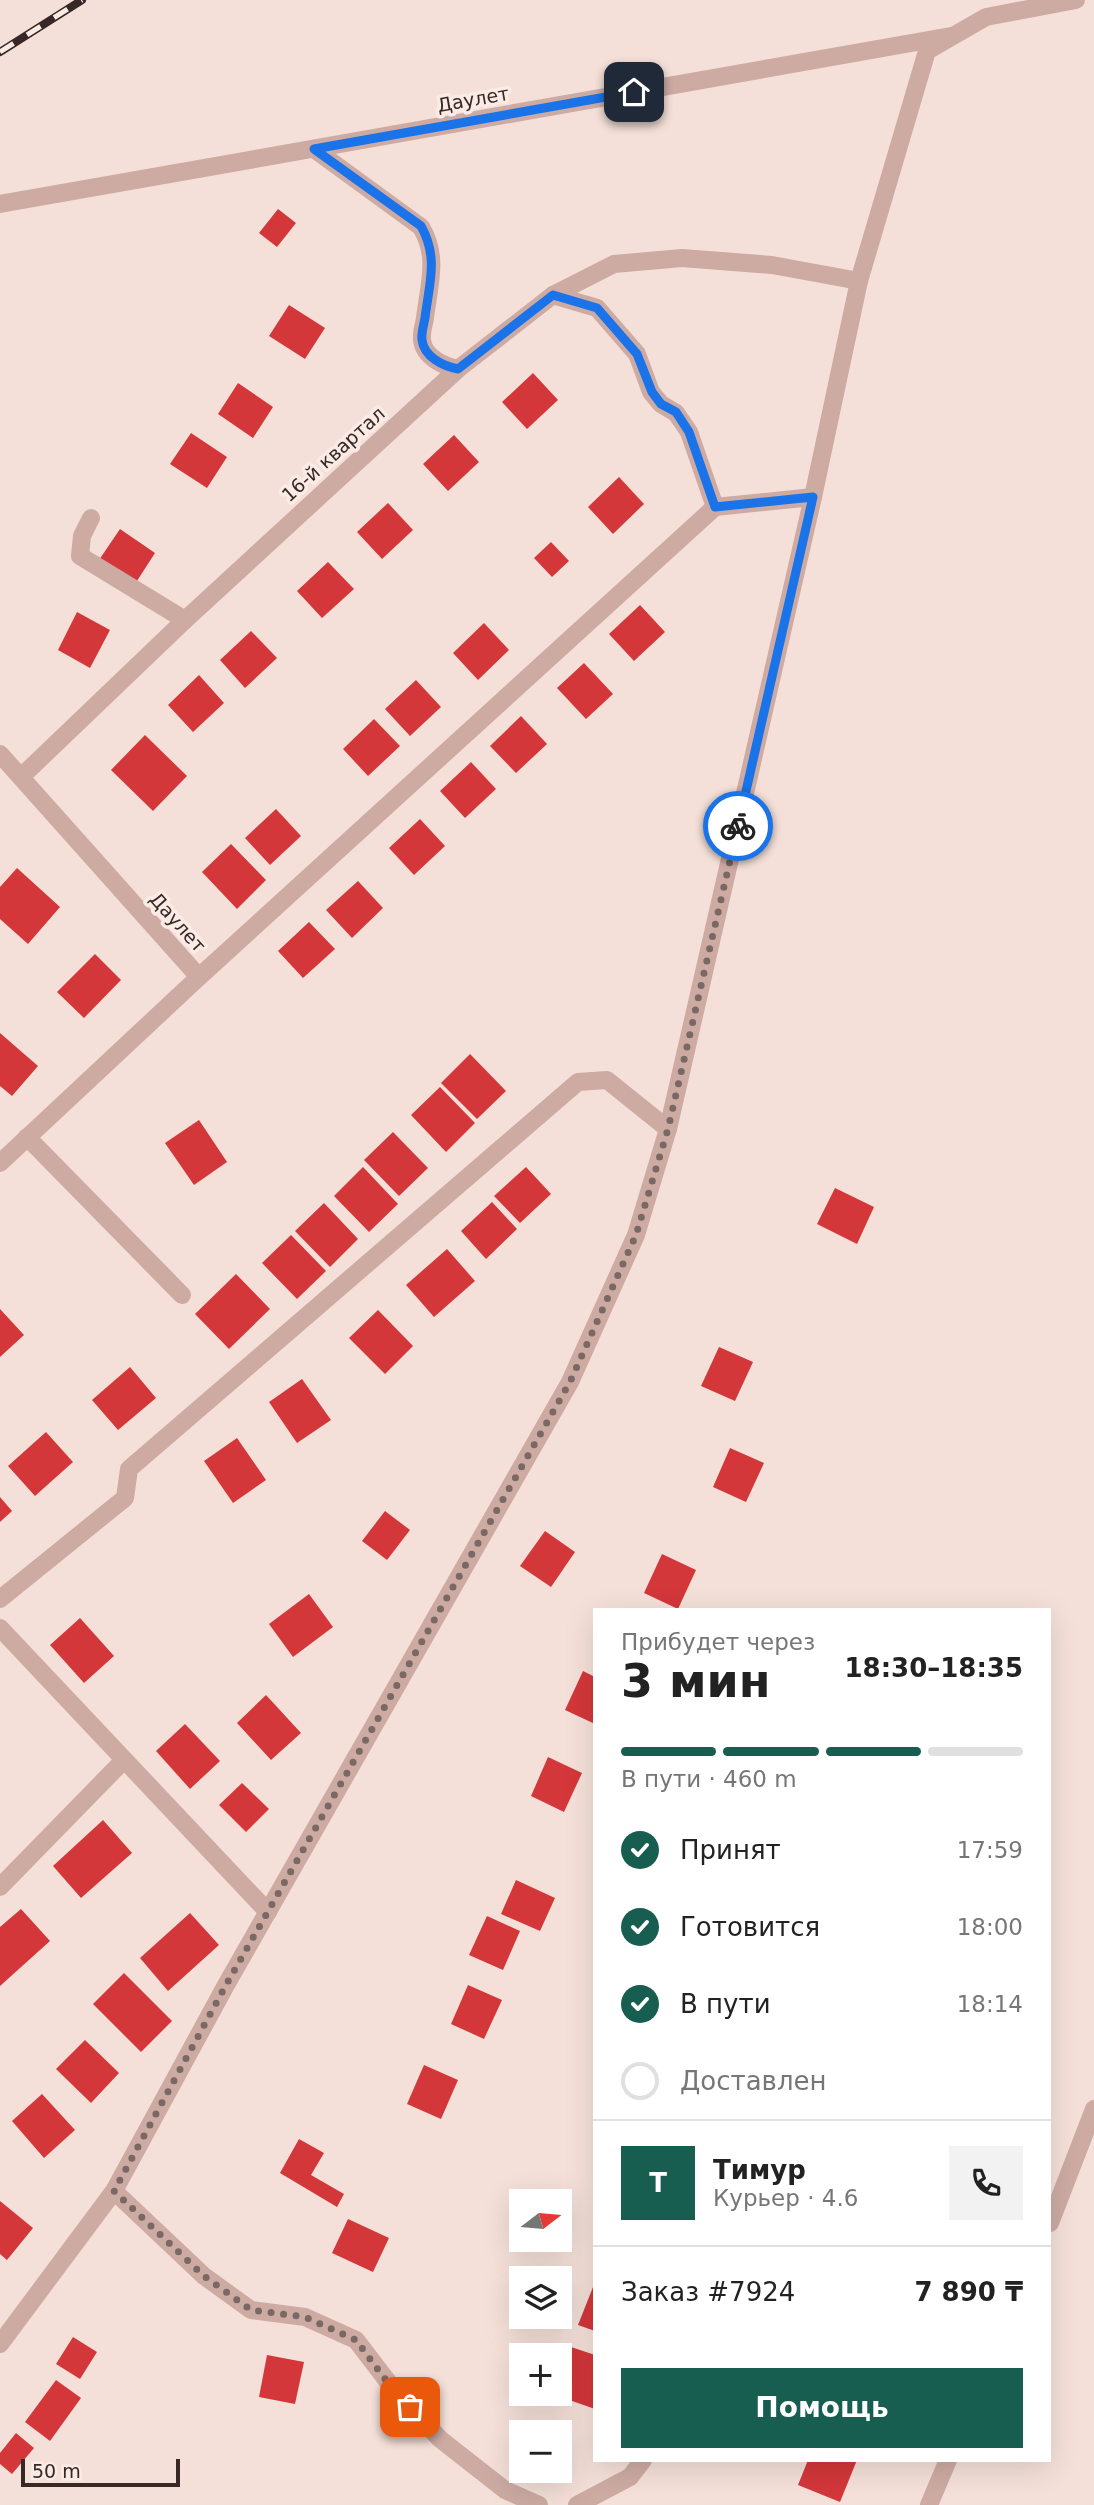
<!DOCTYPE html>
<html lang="ru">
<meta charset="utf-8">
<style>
:root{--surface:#fff;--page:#f2f2f2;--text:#222;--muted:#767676;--line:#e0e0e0;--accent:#175d50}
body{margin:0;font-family:"DejaVu Sans",sans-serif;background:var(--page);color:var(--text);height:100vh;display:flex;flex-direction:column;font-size:26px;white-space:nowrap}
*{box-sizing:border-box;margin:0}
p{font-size:23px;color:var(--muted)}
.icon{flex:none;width:38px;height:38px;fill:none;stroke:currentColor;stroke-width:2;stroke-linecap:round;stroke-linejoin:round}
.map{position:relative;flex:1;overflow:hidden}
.panel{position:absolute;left:593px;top:1608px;width:458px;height:854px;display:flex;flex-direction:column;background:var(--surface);border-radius:0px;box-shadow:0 7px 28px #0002}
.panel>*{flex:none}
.needle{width:46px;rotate:74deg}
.buttons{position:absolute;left:509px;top:2189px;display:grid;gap:14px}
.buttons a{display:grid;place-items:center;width:63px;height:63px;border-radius:0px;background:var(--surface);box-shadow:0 7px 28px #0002;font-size:35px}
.scale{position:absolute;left:21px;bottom:18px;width:159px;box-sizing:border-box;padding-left:7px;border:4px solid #372726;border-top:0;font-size:19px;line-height:24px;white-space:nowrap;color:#372726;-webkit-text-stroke:5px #fbebe5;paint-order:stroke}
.pin{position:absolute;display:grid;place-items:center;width:60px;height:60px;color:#fff;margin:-30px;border-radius:14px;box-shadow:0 4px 10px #0006}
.courier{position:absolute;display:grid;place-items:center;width:70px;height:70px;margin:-35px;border:5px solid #1a73e8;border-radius:50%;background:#fff;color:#222;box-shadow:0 2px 9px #0007}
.summary em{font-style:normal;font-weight:700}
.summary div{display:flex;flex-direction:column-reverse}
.summary{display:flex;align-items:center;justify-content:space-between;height:119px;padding:0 28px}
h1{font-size:46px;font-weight:700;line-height:52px}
.bar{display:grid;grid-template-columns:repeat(4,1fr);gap:10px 7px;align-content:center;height:84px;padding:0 28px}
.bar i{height:9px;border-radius:5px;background:var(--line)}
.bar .active{background:var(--accent)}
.bar p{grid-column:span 4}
.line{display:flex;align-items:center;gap:18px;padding:0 28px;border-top:2px solid var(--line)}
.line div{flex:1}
.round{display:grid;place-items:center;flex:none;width:74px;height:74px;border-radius:0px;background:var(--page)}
ol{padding:0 28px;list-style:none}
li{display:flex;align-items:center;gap:21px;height:77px}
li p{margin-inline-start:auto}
li .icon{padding:7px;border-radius:50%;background:var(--accent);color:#fff;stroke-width:4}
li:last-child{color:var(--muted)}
li i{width:38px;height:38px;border:4px solid var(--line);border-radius:50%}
.button{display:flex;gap:14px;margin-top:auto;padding:14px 28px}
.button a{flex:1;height:80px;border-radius:0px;background:var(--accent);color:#fff;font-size:28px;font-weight:700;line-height:80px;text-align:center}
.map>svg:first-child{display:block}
</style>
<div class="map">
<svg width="1094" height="2505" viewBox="0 0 1094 2505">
<rect width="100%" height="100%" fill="#f4e0d8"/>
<g fill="#d3373a">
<polygon points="278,209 296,223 277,247 259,233"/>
<polygon points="289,305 325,328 305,359 269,336"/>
<polygon points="533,373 558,400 527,429 502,402"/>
<polygon points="238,383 273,407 253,438 218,414"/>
<polygon points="191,433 227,457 207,488 170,464"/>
<polygon points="454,435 479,462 448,491 423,464"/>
<polygon points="619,477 644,504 613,534 588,507"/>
<polygon points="388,503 413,530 382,559 357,532"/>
<polygon points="120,529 155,553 135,584 99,560"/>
<polygon points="551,542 569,561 552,577 534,558"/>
<polygon points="328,562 354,589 322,618 297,591"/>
<polygon points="640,605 665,632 634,661 609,634"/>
<polygon points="77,612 110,630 90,668 58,650"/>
<polygon points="484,623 509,650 478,680 453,653"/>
<polygon points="251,631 277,658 245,688 220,660"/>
<polygon points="584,663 613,694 586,719 557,688"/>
<polygon points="199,675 224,703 193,732 168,705"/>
<polygon points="416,680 441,707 410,736 385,709"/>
<polygon points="521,716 547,744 516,773 490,746"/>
<polygon points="374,719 400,746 368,776 343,749"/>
<polygon points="145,735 187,776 153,811 111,770"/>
<polygon points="471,762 496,789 465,818 440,791"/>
<polygon points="276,809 301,836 270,865 245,838"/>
<polygon points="420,819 445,846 414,875 389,848"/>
<polygon points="231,844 266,880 237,909 202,872"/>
<polygon points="17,868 60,907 28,944 0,919 0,887"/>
<polygon points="358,881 383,908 352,938 326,910"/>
<polygon points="309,922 335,949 303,978 278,951"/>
<polygon points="95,954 121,980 84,1018 57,992"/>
<polygon points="0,1033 38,1066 12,1096 0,1086"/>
<polygon points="470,1054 506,1091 477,1119 441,1083"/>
<polygon points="440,1087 475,1123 446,1152 411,1115"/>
<polygon points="199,1120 227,1162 194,1185 165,1143"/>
<polygon points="393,1132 428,1168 399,1196 364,1160"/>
<polygon points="363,1167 398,1204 369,1232 334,1196"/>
<polygon points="526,1167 551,1194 520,1223 494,1196"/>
<polygon points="835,1188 874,1207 857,1244 817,1224"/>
<polygon points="492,1202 517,1229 486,1259 461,1231"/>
<polygon points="324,1203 358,1239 330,1267 295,1231"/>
<polygon points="291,1235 326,1271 297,1299 262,1263"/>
<polygon points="447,1249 475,1281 434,1317 406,1285"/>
<polygon points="236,1274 270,1309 229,1349 195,1314"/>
<polygon points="0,1309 24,1335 0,1357"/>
<polygon points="378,1310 413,1346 385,1374 349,1338"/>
<polygon points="719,1347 753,1362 735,1401 701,1386"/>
<polygon points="130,1367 156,1398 118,1430 92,1400"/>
<polygon points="302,1379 331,1420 297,1443 269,1402"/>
<polygon points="46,1432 73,1462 35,1496 8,1466"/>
<polygon points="237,1438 266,1480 233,1503 204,1461"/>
<polygon points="730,1448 764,1463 746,1502 713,1487"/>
<polygon points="0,1497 12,1511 0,1522"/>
<polygon points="385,1511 410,1530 387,1560 362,1541"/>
<polygon points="545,1531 575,1552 551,1587 520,1566"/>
<polygon points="662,1554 696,1570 678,1609 644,1593"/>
<polygon points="309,1594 333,1627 293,1657 269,1624"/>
<polygon points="80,1618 114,1656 84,1683 50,1645"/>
<polygon points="583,1671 595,1677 595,1724 565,1710"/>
<polygon points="266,1695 301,1733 271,1760 237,1723"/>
<polygon points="185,1724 220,1761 190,1789 156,1751"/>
<polygon points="548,1757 582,1773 564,1812 531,1796"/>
<polygon points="242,1783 269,1809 246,1832 219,1805"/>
<polygon points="103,1820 132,1853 81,1898 53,1866"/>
<polygon points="516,1880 555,1898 540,1931 501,1914"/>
<polygon points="21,1909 50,1941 0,1986 0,1927"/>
<polygon points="190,1913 219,1945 168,1991 140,1958"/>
<polygon points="487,1916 520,1931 503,1970 469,1955"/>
<polygon points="124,1973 172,2021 141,2052 93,2004"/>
<polygon points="468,1985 502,2000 484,2039 451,2024"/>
<polygon points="85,2040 119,2073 91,2103 56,2069"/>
<polygon points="424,2065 458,2080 441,2119 407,2104"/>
<polygon points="42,2094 75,2130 44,2158 12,2121"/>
<polygon points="299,2139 324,2153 311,2175 344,2194 337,2207 280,2173"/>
<polygon points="0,2201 33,2228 7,2260 0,2254"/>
<polygon points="348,2219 389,2238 373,2272 332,2253"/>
<polygon points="595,2282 595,2331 578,2325"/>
<polygon points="73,2337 97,2352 80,2379 56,2364"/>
<polygon points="571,2347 595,2355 595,2409 552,2394 560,2394 560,2381"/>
<polygon points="267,2355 304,2362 295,2404 259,2397"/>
<polygon points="56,2380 81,2398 50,2441 25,2422"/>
<polygon points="16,2433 34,2448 12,2474 0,2464 0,2453"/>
<polygon points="808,2460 857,2460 840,2502 798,2485"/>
</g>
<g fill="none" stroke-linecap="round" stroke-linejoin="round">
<g stroke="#cdaba3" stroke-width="18">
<polyline points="0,204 951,36"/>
<polyline points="553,295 597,308 637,354 651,392 661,404 676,413 689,432 715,507"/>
<polyline points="458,369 553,295 614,264 682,258 772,265 859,281"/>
<polyline points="91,518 82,536 80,556 185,620"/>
<polyline points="0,754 199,977 0,1163"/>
<path d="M21,777L185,620L458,369C443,366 424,357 422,340C421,333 424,324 425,318C429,284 439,257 421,227L314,149"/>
<polyline points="199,977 715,507 813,497"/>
<polyline points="27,1137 182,1295"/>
<polyline points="0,1599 125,1498 129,1469 578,1082 607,1080 668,1129"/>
<polyline points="0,1628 268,1912"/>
<polyline points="0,1887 124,1760"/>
<polyline points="114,2191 204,2276 251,2310 305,2317 356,2340 395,2391 440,2439 505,2490 539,2505"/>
<polyline points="1050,2223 1094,2109"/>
<polyline points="577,2505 630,2477 643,2460"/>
<polyline points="929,2505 948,2460"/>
</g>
<polyline stroke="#cdaba3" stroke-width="18" points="0,2344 114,2191 226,1985 570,1382 636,1235 668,1129 813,497 859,281 927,51 986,17 1076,0"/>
<defs>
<polyline id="rail" points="0,52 82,0"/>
</defs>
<use href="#rail" stroke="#372726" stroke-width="8"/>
<use href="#rail" stroke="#fbebe5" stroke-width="5" stroke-dasharray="16" stroke-linecap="butt"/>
</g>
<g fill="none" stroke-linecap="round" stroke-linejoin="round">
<polyline stroke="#796864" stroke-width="7" stroke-dasharray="0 12.6" points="410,2407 394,2391 356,2340 305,2317 251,2310 204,2276 114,2191 226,1985 570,1382 636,1235 668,1129 738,826"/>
<path stroke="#1a73e8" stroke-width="9" d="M634,92L314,149L421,226C439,258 429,284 425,318C424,324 421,333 422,340C424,357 443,366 458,369L553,295L597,308L637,354L652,392L661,404L676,412L689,432L715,507L813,497L738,826"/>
</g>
<g text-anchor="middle" stroke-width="7" stroke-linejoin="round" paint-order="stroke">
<g font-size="19" fill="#372726" stroke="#fbebe5">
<text transform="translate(473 99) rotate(-10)" y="7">Даулет</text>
<text transform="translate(333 454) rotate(-42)" y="7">16-й квартал</text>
<text transform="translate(178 922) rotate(48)" y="7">Даулет</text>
</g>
</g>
</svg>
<div class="buttons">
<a><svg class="needle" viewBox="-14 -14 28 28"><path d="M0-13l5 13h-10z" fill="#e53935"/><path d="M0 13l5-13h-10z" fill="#767676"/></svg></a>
<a><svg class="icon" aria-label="layers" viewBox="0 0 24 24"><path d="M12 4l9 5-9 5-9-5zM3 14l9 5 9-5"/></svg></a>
<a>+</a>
<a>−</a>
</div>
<div class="scale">50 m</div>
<div class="pin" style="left:410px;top:2407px;background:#ea580c"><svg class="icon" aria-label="bag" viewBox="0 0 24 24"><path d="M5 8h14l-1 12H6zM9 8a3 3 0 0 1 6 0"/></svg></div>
<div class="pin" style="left:634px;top:92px;background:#1f2937"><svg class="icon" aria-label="home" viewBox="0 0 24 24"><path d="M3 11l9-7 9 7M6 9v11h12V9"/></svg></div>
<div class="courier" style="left:738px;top:826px"><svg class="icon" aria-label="bike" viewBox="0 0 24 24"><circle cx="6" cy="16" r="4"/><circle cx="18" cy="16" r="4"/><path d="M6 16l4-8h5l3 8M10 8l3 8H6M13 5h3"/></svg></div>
<section class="panel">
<div class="summary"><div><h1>3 мин</h1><p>Прибудет через</p></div><em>18:30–18:35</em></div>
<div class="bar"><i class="active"></i><i class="active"></i><i class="active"></i><i></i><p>В пути · 460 m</p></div>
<ol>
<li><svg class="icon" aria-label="check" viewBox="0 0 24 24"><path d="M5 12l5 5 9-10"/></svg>Принят<p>17:59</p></li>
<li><svg class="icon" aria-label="check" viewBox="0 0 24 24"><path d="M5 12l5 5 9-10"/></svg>Готовится<p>18:00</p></li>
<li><svg class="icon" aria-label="check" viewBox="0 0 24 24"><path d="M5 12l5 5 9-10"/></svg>В пути<p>18:14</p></li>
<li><i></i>Доставлен</li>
</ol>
<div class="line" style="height:126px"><b class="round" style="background:var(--accent);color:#fff">Т</b><div><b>Тимур</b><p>Курьер · 4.6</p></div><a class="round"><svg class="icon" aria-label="phone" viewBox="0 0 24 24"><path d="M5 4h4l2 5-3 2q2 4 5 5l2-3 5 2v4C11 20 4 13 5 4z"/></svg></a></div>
<div class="line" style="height:91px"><div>Заказ #7924</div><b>7 890 ₸</b></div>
<div class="button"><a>Помощь</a></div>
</section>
</div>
